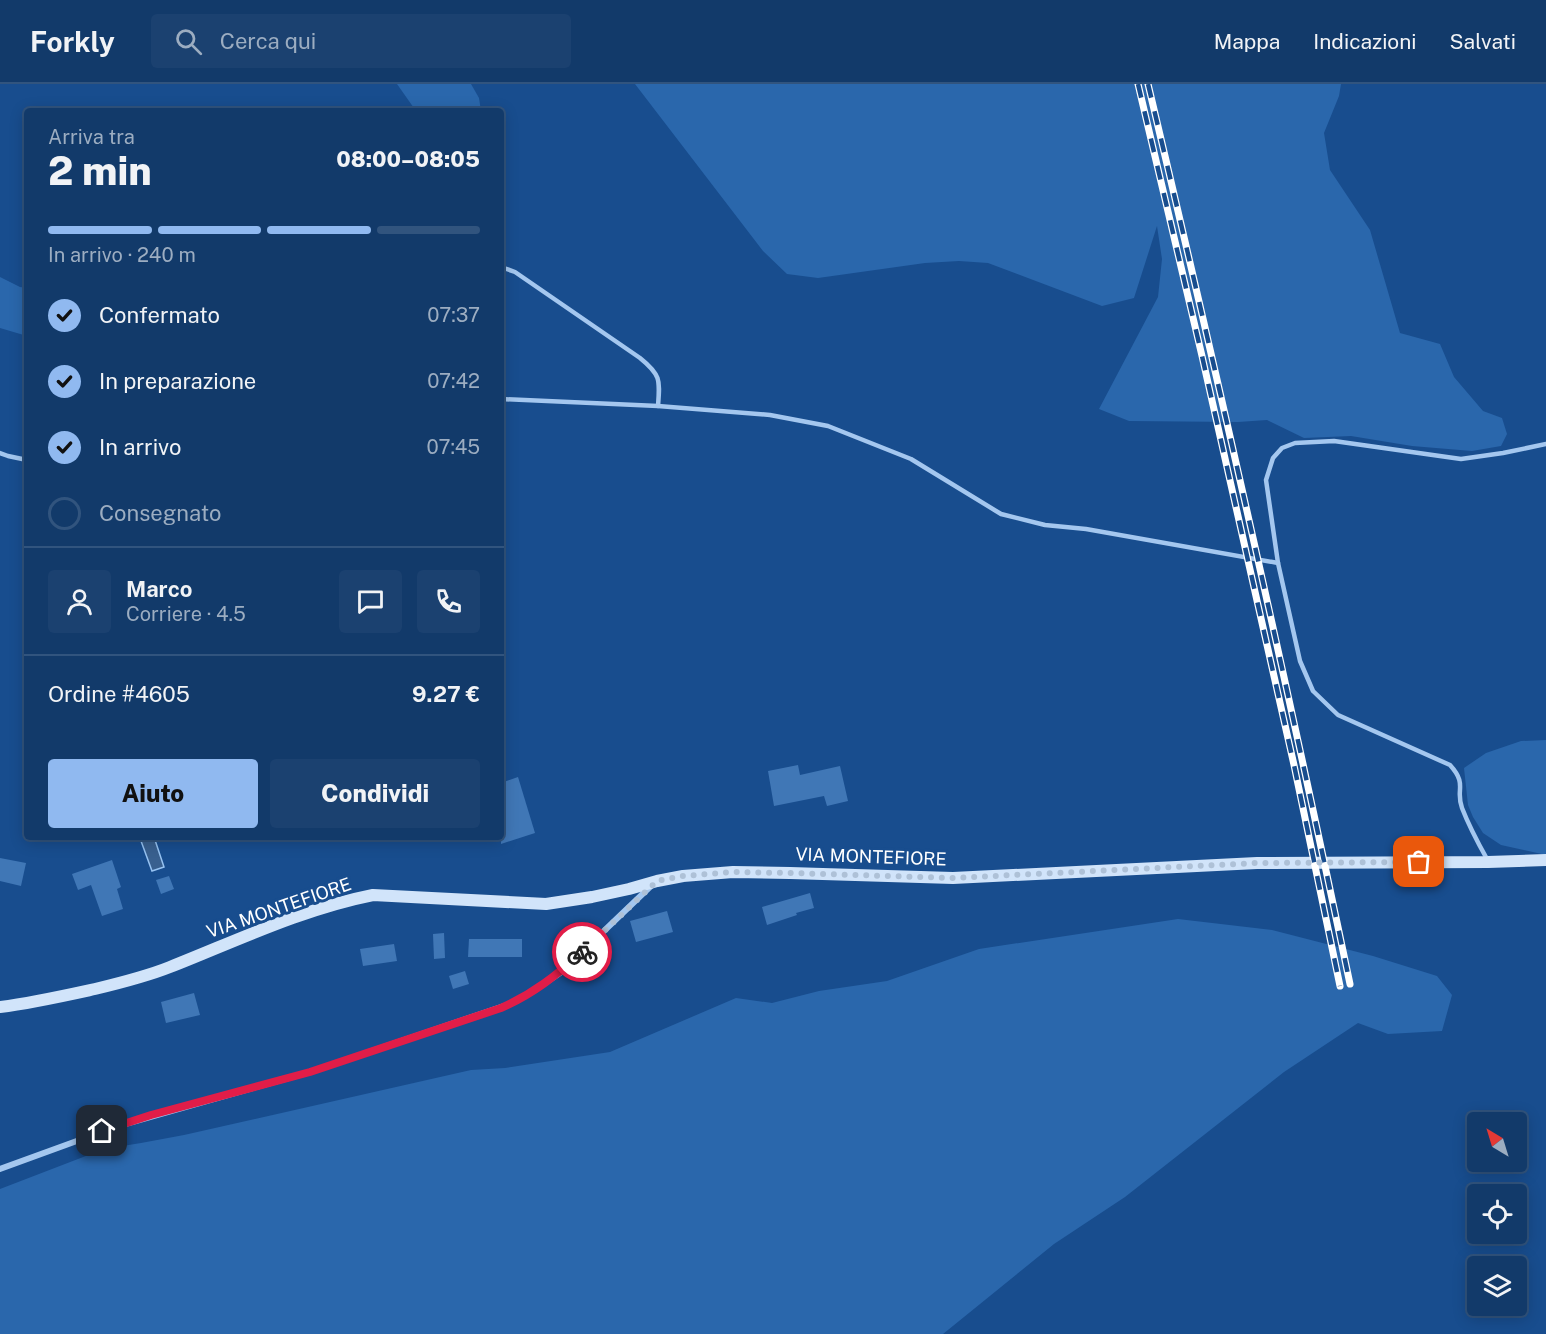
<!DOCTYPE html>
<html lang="it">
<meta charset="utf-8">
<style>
:root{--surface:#123a6a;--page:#1b4170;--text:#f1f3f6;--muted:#9cadc1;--line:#31547e;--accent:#90b9f0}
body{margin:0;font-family:"Public Sans",sans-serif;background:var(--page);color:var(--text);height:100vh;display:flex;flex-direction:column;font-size:22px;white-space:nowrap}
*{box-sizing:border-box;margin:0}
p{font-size:20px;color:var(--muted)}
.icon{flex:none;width:33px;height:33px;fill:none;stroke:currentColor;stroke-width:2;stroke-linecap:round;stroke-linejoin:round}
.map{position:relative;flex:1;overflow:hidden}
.panel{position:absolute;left:24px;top:24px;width:480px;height:732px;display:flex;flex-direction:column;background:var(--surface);border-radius:6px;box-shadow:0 3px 15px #0003,0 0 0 2px var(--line)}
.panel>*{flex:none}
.needle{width:39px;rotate:322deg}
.controls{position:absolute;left:1467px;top:1028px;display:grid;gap:12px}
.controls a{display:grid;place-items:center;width:60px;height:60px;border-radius:6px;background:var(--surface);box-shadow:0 3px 15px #0003,0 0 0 2px var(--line);font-size:30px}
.pin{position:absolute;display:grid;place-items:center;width:51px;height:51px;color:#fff;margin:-26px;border-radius:12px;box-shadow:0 3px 9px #0006}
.courier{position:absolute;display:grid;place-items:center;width:60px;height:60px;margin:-30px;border:4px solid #e11d48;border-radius:50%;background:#fff;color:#222;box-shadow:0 2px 8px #0007}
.summary em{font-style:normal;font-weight:800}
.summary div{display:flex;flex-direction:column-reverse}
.summary{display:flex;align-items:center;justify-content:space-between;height:102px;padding:0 24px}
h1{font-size:39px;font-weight:800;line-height:45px}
.bar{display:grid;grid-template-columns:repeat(4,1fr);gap:9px 6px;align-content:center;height:72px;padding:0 24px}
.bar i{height:8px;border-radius:4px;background:var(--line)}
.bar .on{background:var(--accent)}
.bar p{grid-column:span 4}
.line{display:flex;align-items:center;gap:15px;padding:0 24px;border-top:2px solid var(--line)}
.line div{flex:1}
.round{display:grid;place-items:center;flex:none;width:63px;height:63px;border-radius:6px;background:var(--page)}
ol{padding:0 24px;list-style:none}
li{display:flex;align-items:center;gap:18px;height:66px}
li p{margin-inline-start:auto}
li .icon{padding:6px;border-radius:50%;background:var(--accent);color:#111;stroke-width:4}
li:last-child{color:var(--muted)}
li i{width:33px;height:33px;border:3px solid var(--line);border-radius:50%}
.action{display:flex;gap:12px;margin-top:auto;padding:12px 24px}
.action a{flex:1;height:69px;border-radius:6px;background:var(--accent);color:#111;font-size:24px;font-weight:800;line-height:69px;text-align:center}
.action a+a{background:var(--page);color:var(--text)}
header{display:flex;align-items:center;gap:36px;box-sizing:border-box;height:84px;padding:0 30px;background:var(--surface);border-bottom:2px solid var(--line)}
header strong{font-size:28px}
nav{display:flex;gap:33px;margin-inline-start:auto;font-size:21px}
.search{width:420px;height:54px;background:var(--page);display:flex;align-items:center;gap:15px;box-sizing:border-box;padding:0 21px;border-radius:6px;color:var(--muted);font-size:22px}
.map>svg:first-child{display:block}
</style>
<header>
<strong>Forkly</strong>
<div class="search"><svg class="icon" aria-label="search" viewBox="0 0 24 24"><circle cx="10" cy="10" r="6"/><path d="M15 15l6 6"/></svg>Cerca qui</div>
<nav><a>Mappa</a><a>Indicazioni</a><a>Salvati</a></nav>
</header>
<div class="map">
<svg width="1546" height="1250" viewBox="0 0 1546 1250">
<rect width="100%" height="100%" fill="#184d8e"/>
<g fill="#2a67ac">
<polygon points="397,0 471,0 479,14 481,27 416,27"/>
<polygon points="635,0 1341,0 1339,12 1324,49 1330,86 1370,146 1400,249 1440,260 1454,293 1483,327 1502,334 1507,350 1501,362 1472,367 1412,362 1351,352 1304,354 1267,336 1238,338 1129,337 1099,325 1158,213 1162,175 1157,142 1134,214 1102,222 988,179 959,177 925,179 818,194 787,190 763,167"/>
<polygon points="0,193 20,203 27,204 27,252 0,244"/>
<polygon points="1546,656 1546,771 1501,761 1483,749 1473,733 1468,721 1464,684 1486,669 1521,657"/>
<polygon points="1178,835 1272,846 1373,872 1437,892 1452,911 1442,947 1388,950 1358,939 1284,988 1125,1113 1054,1160 943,1250 0,1250 0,1105 104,1065 141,1059 184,1051 471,986 505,984 610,968 736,914 772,919 819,907 887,897 979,865"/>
</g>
<polygon fill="#39608f" stroke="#96c2f1" stroke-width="1.5" points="152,753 154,753 164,783 152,787 141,757"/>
<g fill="#4077b6">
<polygon points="798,681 800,691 840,682 848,717 827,722 824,712 774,722 768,687"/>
<polygon points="518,693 535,749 501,760 501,699"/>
<polygon points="0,774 26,779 21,802 0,797"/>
<polygon points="112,776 121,803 117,805 123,825 102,832 91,801 78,806 72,790"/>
<polygon points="169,792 174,805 161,810 156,796"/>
<polygon points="810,809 814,824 796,829 797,831 767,841 762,823"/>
<polygon points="667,827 673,848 636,858 630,837"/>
<polygon points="444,849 445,874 434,875 433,850"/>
<polygon points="469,855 522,855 522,873 468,873"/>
<polygon points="394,860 397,877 363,882 360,865"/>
<polygon points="465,887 469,900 453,905 449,892"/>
<polygon points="194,909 200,931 166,939 161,918"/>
</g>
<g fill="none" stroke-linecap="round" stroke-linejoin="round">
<g stroke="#a4c7ef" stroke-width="4.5">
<path d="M501,183L515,188L640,274C661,291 660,296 658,322"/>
<polyline points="501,315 658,322 770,331 828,342 911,375 1001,430 1045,441 1086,445 1278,479"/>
<polyline points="0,369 8,372 27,376"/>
<path d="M1487,775C1478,759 1469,742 1462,724C1455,705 1468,701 1450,681L1338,631L1313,607L1300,577L1278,479L1266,396L1273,374L1282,364L1295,359L1334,357L1461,375L1503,369L1546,360"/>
</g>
<polyline stroke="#a4c7ef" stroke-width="6" points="0,1085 118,1042 310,988 510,920 530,909 560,889 652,801"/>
<path stroke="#d1e4fa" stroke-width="12" d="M0,923C32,919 63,912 95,905C120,899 145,893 170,883C236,857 302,825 373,811L546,820L592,813L629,805L657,797L683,792L733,788L790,789L953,794L1257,779L1488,778L1546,776"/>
<defs>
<g id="rail">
<polyline points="1138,0 1202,272 1294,681 1340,902"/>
<path d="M1148,0C1219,299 1287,599 1350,900"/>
</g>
</defs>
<use href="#rail" stroke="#fff" stroke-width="7"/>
<use href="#rail" stroke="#184d8e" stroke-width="4.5" stroke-dasharray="14" stroke-linecap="butt"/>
</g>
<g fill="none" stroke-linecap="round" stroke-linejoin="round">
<polyline stroke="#aec1d7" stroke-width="6" stroke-dasharray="0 10.8" points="582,868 657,797 683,792 733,788 790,789 953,794 1257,779 1419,778"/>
<path stroke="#e11d48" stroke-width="8" d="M102,1047L151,1031L310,988L501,924C533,910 557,891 582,868"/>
</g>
<g text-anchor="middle" stroke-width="6" stroke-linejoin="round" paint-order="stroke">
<g font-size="18" fill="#fff" stroke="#184d8e">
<text transform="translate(871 773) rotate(2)" y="6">VIA MONTEFIORE</text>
<text transform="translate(279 824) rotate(-19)" y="6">VIA MONTEFIORE</text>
</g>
</g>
</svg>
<div class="controls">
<a><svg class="needle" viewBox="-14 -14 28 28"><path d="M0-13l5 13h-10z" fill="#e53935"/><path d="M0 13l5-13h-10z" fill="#9cadc1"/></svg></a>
<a><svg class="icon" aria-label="locate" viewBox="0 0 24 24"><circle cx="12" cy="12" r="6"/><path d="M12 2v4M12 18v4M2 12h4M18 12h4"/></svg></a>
<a><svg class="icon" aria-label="layers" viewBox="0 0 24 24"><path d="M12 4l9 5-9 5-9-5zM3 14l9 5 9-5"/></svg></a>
</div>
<div class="pin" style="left:1419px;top:778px;background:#ea580c"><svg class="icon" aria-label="bag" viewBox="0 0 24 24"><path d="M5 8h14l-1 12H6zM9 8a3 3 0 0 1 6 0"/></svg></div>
<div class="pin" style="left:102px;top:1047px;background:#1f2937"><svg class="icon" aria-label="home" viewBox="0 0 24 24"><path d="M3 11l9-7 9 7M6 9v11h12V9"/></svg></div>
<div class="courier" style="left:582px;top:868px"><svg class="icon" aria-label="bike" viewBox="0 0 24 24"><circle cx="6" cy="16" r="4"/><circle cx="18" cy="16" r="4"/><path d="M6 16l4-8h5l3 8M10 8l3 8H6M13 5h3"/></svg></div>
<section class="panel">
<div class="summary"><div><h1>2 min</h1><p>Arriva tra</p></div><em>08:00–08:05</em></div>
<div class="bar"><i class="on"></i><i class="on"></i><i class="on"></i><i></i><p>In arrivo · 240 m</p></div>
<ol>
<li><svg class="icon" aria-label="check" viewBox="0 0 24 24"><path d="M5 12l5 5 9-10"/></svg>Confermato<p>07:37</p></li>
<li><svg class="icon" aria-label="check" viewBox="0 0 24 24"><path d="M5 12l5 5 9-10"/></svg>In preparazione<p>07:42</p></li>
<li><svg class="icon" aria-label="check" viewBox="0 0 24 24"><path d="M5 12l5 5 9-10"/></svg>In arrivo<p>07:45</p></li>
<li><i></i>Consegnato</li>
</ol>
<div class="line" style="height:108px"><a class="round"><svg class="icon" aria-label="person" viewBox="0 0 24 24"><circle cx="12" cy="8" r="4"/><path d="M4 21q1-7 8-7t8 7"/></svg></a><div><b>Marco</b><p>Corriere · 4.5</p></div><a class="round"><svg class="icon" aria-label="chat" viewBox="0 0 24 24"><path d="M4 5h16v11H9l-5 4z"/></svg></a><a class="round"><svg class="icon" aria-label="phone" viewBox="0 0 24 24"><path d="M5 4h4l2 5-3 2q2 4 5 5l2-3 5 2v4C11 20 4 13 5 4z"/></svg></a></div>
<div class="line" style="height:78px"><div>Ordine #4605</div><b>9.27 €</b></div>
<div class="action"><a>Aiuto</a><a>Condividi</a></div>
</section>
</div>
